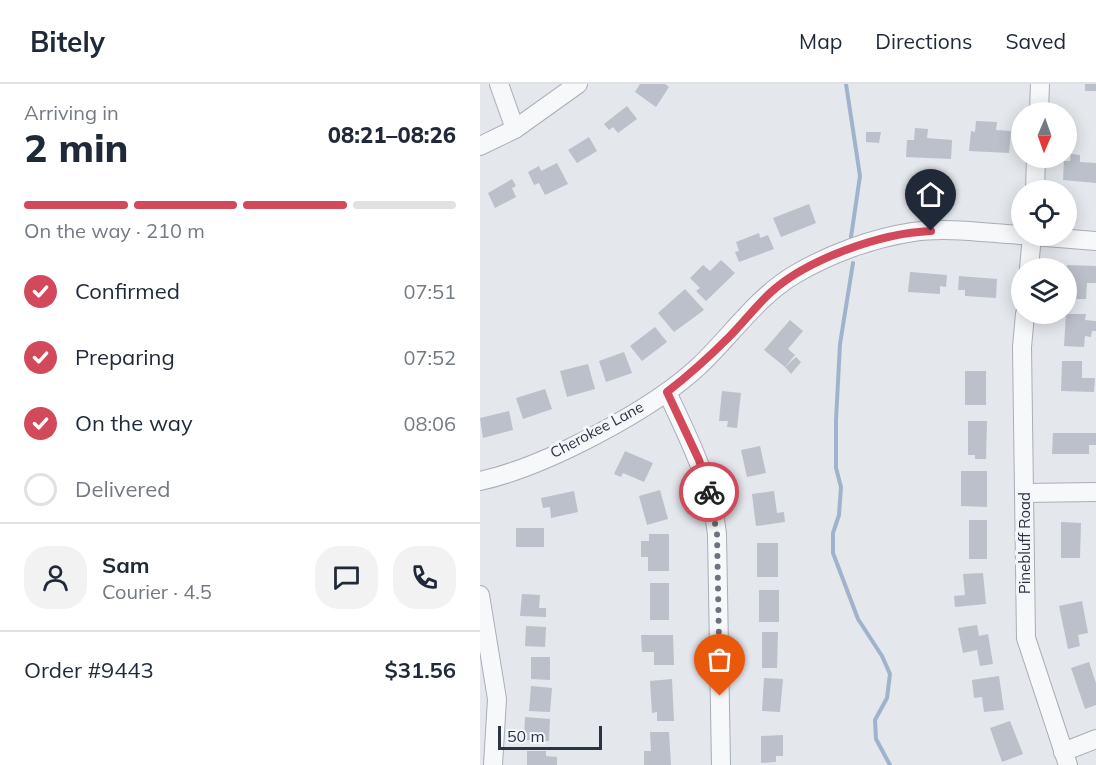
<!DOCTYPE html>
<meta charset="utf-8">
<style>
:root{--surface:#fff;--page:#f2f2f3;--text:#1f2937;--muted:#747a83;--line:#e0e1e3;--accent:#d1495b}
body{margin:0;font-family:Mulish,sans-serif;background:var(--page);color:var(--text);height:100vh;display:flex;flex-direction:column;font-size:22px;white-space:nowrap}
*{box-sizing:border-box;margin:0}
p{font-size:20px;color:var(--muted)}
.icon{flex:none;width:33px;height:33px;fill:none;stroke:currentColor;stroke-width:2;stroke-linecap:round;stroke-linejoin:round}
.map{position:relative;flex:1;overflow:hidden}
.panel{display:flex;flex-direction:column;background:var(--surface);width:480px}
.panel>*{flex:none}
.needle{width:39px;rotate:182deg}
.fabs{position:absolute;left:531px;top:18px;display:grid;gap:12px}
.fabs a{display:grid;place-items:center;width:66px;height:66px;border-radius:50%;background:var(--surface);box-shadow:0 3px 15px #0003;font-size:30px}
.scale{position:absolute;left:18px;bottom:15px;width:104px;box-sizing:border-box;padding-left:6px;border:3px solid #2b3445;border-top:0;font-size:16px;line-height:21px;white-space:nowrap;color:#2b3445;-webkit-text-stroke:4px #f4f6f9;paint-order:stroke}
.pin{position:absolute;display:grid;place-items:center;width:51px;height:51px;color:#fff;margin:-62px -26px;border-radius:50% 50% 50% 0;rotate:-45deg;box-shadow:0 0 6px #0007}
.pin .icon{rotate:45deg}
.courier{position:absolute;display:grid;place-items:center;width:60px;height:60px;margin:-30px;border:4px solid #d1495b;border-radius:50%;background:#fff;color:#222;box-shadow:0 2px 8px #0007}
.head em{font-style:normal;font-weight:800}
.head div{display:flex;flex-direction:column-reverse}
.head{display:flex;align-items:center;justify-content:space-between;height:102px;padding:0 24px}
h1{font-size:39px;font-weight:800;line-height:45px}
.bar{display:grid;grid-template-columns:repeat(4,1fr);gap:9px 6px;align-content:center;height:72px;padding:0 24px}
.bar i{height:8px;border-radius:4px;background:var(--line)}
.bar .selected{background:var(--accent)}
.bar p{grid-column:span 4}
.line{display:flex;align-items:center;gap:15px;padding:0 24px;border-top:2px solid var(--line)}
.line div{flex:1}
.round{display:grid;place-items:center;flex:none;width:63px;height:63px;border-radius:24px;background:var(--page)}
ol{padding:0 24px;list-style:none}
li{display:flex;align-items:center;gap:18px;height:66px}
li p{margin-inline-start:auto}
li .icon{padding:6px;border-radius:50%;background:var(--accent);color:#fff;stroke-width:4}
li:last-child{color:var(--muted)}
li i{width:33px;height:33px;border:3px solid var(--line);border-radius:50%}
header{display:flex;align-items:center;gap:36px;box-sizing:border-box;height:84px;padding:0 30px;background:var(--surface);border-bottom:2px solid var(--line)}
header strong{font-size:28px}
nav{display:flex;gap:33px;margin-inline-start:auto;font-size:21px}
main{display:flex;flex:1;min-height:0}
.map>svg:first-child{display:block}
</style>
<header>
<strong>Bitely</strong>
<nav><a>Map</a><a>Directions</a><a>Saved</a></nav>
</header>
<main>
<section class="panel">
<div class="head"><div><h1>2 min</h1><p>Arriving in</p></div><em>08:21–08:26</em></div>
<div class="bar"><i class="selected"></i><i class="selected"></i><i class="selected"></i><i></i><p>On the way · 210 m</p></div>
<ol>
<li><svg class="icon" aria-label="check" viewBox="0 0 24 24"><path d="M5 12l5 5 9-10"/></svg>Confirmed<p>07:51</p></li>
<li><svg class="icon" aria-label="check" viewBox="0 0 24 24"><path d="M5 12l5 5 9-10"/></svg>Preparing<p>07:52</p></li>
<li><svg class="icon" aria-label="check" viewBox="0 0 24 24"><path d="M5 12l5 5 9-10"/></svg>On the way<p>08:06</p></li>
<li><i></i>Delivered</li>
</ol>
<div class="line" style="height:108px"><a class="round"><svg class="icon" aria-label="person" viewBox="0 0 24 24"><circle cx="12" cy="8" r="4"/><path d="M4 21q1-7 8-7t8 7"/></svg></a><div><b>Sam</b><p>Courier · 4.5</p></div><a class="round"><svg class="icon" aria-label="chat" viewBox="0 0 24 24"><path d="M4 5h16v11H9l-5 4z"/></svg></a><a class="round"><svg class="icon" aria-label="phone" viewBox="0 0 24 24"><path d="M5 4h4l2 5-3 2q2 4 5 5l2-3 5 2v4C11 20 4 13 5 4z"/></svg></a></div>
<div class="line" style="height:78px"><div>Order #9443</div><b>$31.56</b></div>
</section>
<div class="map">
<svg width="616" height="681" viewBox="0 0 616 681">
<rect width="100%" height="100%" fill="#e4e7ec"/>
<g fill="none" stroke-linecap="round" stroke-linejoin="round">
<g stroke="#9fb4cc" stroke-width="4">
<polyline points="366,0 380,92 371,153"/>
<polyline points="373,179 360,260 356,336 356,384 361,403 359,431 353,449 353,469 378,535 402,572 410,590 407,614 395,636 396,655 410,681"/>
</g>
</g>
<g fill="#bbc0ca">
<polygon points="160,0 185,0 189,3 176,23 155,8"/>
<rect x="605" y="0" width="11" height="7"/>
<polygon points="147,22 157,35 138,49 133,43 129,46 124,40"/>
<polygon points="496,37 517,38 516,46 531,47 529,69 489,67 491,47 495,48"/>
<polygon points="435,44 448,45 447,54 472,56 471,75 426,73 427,56 434,56"/>
<polygon points="386,48 401,48 399,59 386,58"/>
<polygon points="109,53 117,67 97,79 88,66"/>
<polygon points="591,70 600,71 600,78 616,79 616,99 583,96 584,77 590,77"/>
<polygon points="77,79 88,100 65,111 59,99 54,101 48,88 59,82 61,87"/>
<polygon points="32,95 36,102 32,104 36,113 15,124 8,109"/>
<polygon points="329,120 336,139 301,153 293,134"/>
<polygon points="279,149 280,154 288,151 294,165 259,178 255,168 259,167 256,158"/>
<polygon points="241,176 255,189 226,217 216,207 220,204 210,194 223,181 230,187"/>
<polygon points="587,181 616,182 616,199 607,199 606,215 586,215"/>
<polygon points="430,188 467,191 466,203 460,202 460,210 428,208"/>
<polygon points="479,192 517,195 516,214 485,212 485,206 478,206"/>
<polygon points="205,205 224,226 194,248 178,229"/>
<polygon points="586,230 606,230 605,236 616,237 616,247 612,247 611,253 605,252 604,263 584,262"/>
<polygon points="310,236 323,247 308,265 315,271 305,283 284,266"/>
<polygon points="175,243 187,258 162,277 150,262"/>
<polygon points="144,268 152,289 126,298 119,277"/>
<polygon points="316,273 321,278 311,290 305,283"/>
<polygon points="582,277 602,277 602,294 615,294 614,308 581,307"/>
<polygon points="108,280 115,305 87,313 80,287"/>
<rect x="485" y="287" width="21" height="34"/>
<polygon points="65,305 72,325 43,335 36,314"/>
<polygon points="242,307 261,309 257,344 247,343 248,337 239,337"/>
<polygon points="29,327 33,346 3,354 0,334"/>
<polygon points="488,337 507,337 506,375 495,375 495,371 488,371"/>
<polygon points="573,349 616,349 616,361 609,361 609,370 572,370"/>
<polygon points="280,362 286,389 267,393 261,366"/>
<polygon points="145,367 173,379 164,398 143,389 141,393 134,390"/>
<polygon points="481,387 507,387 507,423 481,422"/>
<polygon points="180,406 188,435 167,441 159,412"/>
<polygon points="94,407 98,428 71,434 70,423 63,424 61,414"/>
<polygon points="294,407 297,429 304,428 305,438 276,442 272,410"/>
<rect x="489" y="436" width="18" height="39"/>
<polygon points="581,438 601,439 600,474 581,474"/>
<rect x="36" y="444" width="28" height="19"/>
<polygon points="169,450 189,450 189,487 168,487 168,473 161,473 161,457 169,457"/>
<rect x="277" y="459" width="21" height="34"/>
<polygon points="503,489 506,520 475,523 474,512 485,511 483,490"/>
<rect x="170" y="499" width="19" height="37"/>
<rect x="279" y="506" width="20" height="32"/>
<polygon points="42,510 60,511 59,524 66,524 66,533 40,532"/>
<polygon points="602,517 608,549 598,551 600,562 588,565 579,522"/>
<polygon points="497,541 499,552 508,550 513,580 500,582 497,566 483,569 478,544"/>
<polygon points="46,542 66,543 65,563 45,562"/>
<polygon points="282,548 298,548 297,584 282,584"/>
<polygon points="161,551 193,551 194,581 174,581 174,568 162,568"/>
<polygon points="51,573 70,573 70,596 51,595"/>
<polygon points="609,578 616,599 616,621 605,625 591,584"/>
<polygon points="519,592 524,626 504,628 502,613 494,614 492,596"/>
<polygon points="284,594 303,595 300,628 282,627"/>
<polygon points="192,595 194,637 177,637 177,628 172,629 170,597"/>
<polygon points="51,602 72,604 70,628 49,627"/>
<polygon points="45,633 70,635 69,657 44,656"/>
<polygon points="530,637 543,670 522,678 510,644"/>
<polygon points="170,648 189,648 191,681 164,681 164,667 171,667"/>
<polygon points="303,651 303,672 296,672 296,678 281,679 281,652"/>
<polygon points="47,667 66,667 66,672 77,673 77,681 47,681"/>
</g>
<g fill="none" stroke-linecap="round" stroke-linejoin="round">
<defs>
<g id="minor">
<polyline points="19,0 35,45"/>
<polyline points="559,28 560,0"/>
<polyline points="0,62 35,45 98,0"/>
<polyline points="555,106 556,74"/>
<polyline points="553,152 616,157"/>
<polyline points="549,184 552,152"/>
<polyline points="545,230 542,263 546,554 588,681"/>
<path d="M187,308C209,355 231,398 237,450L241,681"/>
<path d="M0,397C64,383 171,327 219,282C250,253 277,213 314,191C349,170 393,154 433,148C468,143 506,149 542,151"/>
<polyline points="545,409 616,408"/>
<polyline points="0,511 17,615 13,681"/>
<polyline points="583,668 616,655"/>
</g>
</defs>
<use href="#minor" stroke="#a9aeb7" stroke-width="20"/>
<use href="#minor" stroke="#f7f8fa" stroke-width="18"/>
</g>
<g fill="none" stroke-linecap="round" stroke-linejoin="round">
<polyline stroke="#6c737f" stroke-width="6" stroke-dasharray="0 10.8" points="229,408 237,450 240,612"/>
<path stroke="#d1495b" stroke-width="8" d="M229,408L219,376L187,308C209,291 229,273 249,253C263,239 275,223 290,209C327,175 401,149 451,147"/>
</g>
<g text-anchor="middle" stroke-width="6" stroke-linejoin="round" paint-order="stroke">
<g font-size="15" fill="#2b3445" stroke="#f4f6f9">
<text transform="translate(117 346) rotate(-28)" y="5">Cherokee Lane</text>
<text transform="translate(545 459) rotate(-90)" y="5">Pinebluff Road</text>
</g>
</g>
</svg>
<div class="fabs">
<a><svg class="needle" viewBox="-14 -14 28 28"><path d="M0-13l5 13h-10z" fill="#e53935"/><path d="M0 13l5-13h-10z" fill="#747a83"/></svg></a>
<a><svg class="icon" aria-label="locate" viewBox="0 0 24 24"><circle cx="12" cy="12" r="6"/><path d="M12 2v4M12 18v4M2 12h4M18 12h4"/></svg></a>
<a><svg class="icon" aria-label="layers" viewBox="0 0 24 24"><path d="M12 4l9 5-9 5-9-5zM3 14l9 5 9-5"/></svg></a>
</div>
<div class="scale">50 m</div>
<div class="pin" style="left:240px;top:612px;background:#ea580c"><svg class="icon" aria-label="bag" viewBox="0 0 24 24"><path d="M5 8h14l-1 12H6zM9 8a3 3 0 0 1 6 0"/></svg></div>
<div class="pin" style="left:451px;top:147px;background:#1f2937"><svg class="icon" aria-label="home" viewBox="0 0 24 24"><path d="M3 11l9-7 9 7M6 9v11h12V9"/></svg></div>
<div class="courier" style="left:229px;top:408px"><svg class="icon" aria-label="bike" viewBox="0 0 24 24"><circle cx="6" cy="16" r="4"/><circle cx="18" cy="16" r="4"/><path d="M6 16l4-8h5l3 8M10 8l3 8H6M13 5h3"/></svg></div>
</div>
</main>
